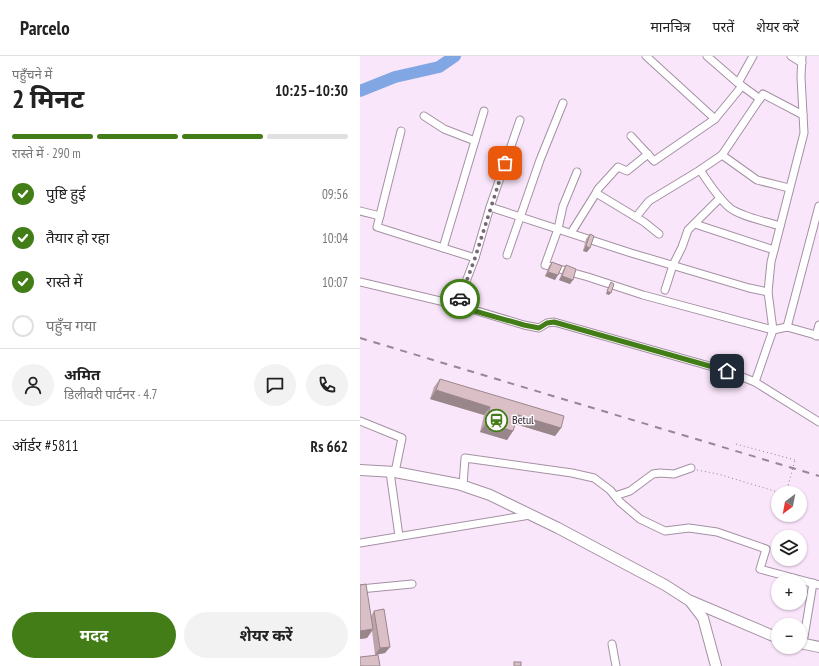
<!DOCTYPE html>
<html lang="hi">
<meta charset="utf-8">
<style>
:root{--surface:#fff;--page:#f2f2f2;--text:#222;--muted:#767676;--line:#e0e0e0;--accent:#427d18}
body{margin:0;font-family:"PT Sans Narrow","Noto Sans Devanagari",sans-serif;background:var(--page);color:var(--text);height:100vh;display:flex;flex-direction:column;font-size:15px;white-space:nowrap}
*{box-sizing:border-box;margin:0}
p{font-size:13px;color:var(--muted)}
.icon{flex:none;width:22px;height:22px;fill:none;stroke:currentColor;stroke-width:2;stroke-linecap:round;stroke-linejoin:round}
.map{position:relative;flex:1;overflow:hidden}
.side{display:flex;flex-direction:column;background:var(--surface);width:360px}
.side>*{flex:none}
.needle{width:26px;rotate:212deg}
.fabs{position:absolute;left:411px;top:430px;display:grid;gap:8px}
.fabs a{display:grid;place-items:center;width:36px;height:36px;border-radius:50%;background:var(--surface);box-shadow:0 1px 3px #0004;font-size:20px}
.pin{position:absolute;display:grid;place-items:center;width:34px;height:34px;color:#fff;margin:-17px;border-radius:8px;box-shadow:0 2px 6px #0006}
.courier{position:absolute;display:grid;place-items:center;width:40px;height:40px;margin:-20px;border:3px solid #427d18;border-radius:50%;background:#fff;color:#222;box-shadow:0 1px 5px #0007}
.head em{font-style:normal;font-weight:700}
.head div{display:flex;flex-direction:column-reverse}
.head{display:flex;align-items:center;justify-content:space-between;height:68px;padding:0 12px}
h1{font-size:26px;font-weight:700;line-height:30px}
.bar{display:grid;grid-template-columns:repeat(4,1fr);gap:6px 4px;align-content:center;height:48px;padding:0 12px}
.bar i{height:5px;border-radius:3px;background:var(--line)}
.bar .selected{background:var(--accent)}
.bar p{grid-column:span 4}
.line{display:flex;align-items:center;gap:10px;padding:0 12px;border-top:1px solid var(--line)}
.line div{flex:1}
.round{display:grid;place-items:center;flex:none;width:42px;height:42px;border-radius:21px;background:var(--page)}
ol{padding:0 12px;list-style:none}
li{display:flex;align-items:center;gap:12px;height:44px}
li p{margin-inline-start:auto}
li .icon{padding:4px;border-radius:50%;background:var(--accent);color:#fff;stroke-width:4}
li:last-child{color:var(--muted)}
li i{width:22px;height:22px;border:2px solid var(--line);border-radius:50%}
.action{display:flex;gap:8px;margin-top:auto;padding:8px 12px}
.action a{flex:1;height:46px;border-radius:24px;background:var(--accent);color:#fff;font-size:16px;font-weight:700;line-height:46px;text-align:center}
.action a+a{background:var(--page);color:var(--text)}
header{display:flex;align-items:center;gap:24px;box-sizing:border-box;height:56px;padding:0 20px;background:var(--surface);border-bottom:1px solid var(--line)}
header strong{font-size:19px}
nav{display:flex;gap:22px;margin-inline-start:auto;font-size:14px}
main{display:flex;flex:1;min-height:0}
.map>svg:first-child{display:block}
</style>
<header>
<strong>Parcelo</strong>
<nav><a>मानचित्र</a><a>परतें</a><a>शेयर करें</a></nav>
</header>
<main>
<section class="side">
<div class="head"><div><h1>2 मिनट</h1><p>पहुँचने में</p></div><em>10:25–10:30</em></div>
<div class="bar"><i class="selected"></i><i class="selected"></i><i class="selected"></i><i></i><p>रास्ते में · 290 m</p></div>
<ol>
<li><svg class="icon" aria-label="check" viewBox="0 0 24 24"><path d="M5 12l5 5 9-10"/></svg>पुष्टि हुई<p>09:56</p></li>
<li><svg class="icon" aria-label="check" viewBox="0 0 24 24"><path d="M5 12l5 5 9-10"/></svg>तैयार हो रहा<p>10:04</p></li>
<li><svg class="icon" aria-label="check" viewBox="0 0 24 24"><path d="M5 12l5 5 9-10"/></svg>रास्ते में<p>10:07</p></li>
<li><i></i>पहुँच गया</li>
</ol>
<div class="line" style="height:72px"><a class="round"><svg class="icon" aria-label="person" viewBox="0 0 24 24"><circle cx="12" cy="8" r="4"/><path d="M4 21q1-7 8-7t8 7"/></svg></a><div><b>अमित</b><p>डिलीवरी पार्टनर · 4.7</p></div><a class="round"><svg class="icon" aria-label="chat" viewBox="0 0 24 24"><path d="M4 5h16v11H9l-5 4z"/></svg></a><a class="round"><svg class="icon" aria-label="phone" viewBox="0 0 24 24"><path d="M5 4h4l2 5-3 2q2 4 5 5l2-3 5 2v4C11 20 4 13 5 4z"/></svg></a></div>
<div class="line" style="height:52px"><div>ऑर्डर #5811</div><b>Rs 662</b></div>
<div class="action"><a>मदद</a><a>शेयर करें</a></div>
</section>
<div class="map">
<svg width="459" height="610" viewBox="0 0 459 610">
<rect width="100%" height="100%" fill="#fae6fa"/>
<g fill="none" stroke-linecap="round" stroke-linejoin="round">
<polyline stroke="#80a7e4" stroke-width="12" points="0,35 35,21 79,11 95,0"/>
<defs>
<g id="street">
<polyline points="286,0 355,63 382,30"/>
<polyline points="347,0 378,27 400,43"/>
<polyline points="431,0 442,7"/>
<polyline points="378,27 393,0"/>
<polyline points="64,60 84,73 115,85"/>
<polyline points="160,64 130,151 271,197 389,232 408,236"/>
<polyline points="41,75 17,171 115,202 130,151"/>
<polyline points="271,80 294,105 355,63"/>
<polyline points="362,99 397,124 429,132"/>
<polyline points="340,114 362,99 403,38 443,59"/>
<polyline points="217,116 203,150 198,173 185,209 228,221 283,239 413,274 427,271 459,280"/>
<polyline points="236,137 238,133 258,111 267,115 288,98"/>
<polyline points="0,155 20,160"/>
<path d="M276,161L289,145L340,114C349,127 358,142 370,152C382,161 405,165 420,170"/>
<polyline points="335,168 414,194"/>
<polyline points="211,177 236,137 284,166 299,178"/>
<polyline points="83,192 124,55"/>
<polyline points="147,199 180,104 203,47"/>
<polyline points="0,226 97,249 164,269 179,272 187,267 194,266 367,315 395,326 459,366"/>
<polyline points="305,234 313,209 322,191 328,174 360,142"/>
<polyline points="97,249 115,202"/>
<polyline points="427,271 459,150"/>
<polyline points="456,280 459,269"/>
<polyline points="395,326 413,274 408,236 411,206 444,77 441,21 442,0"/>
<polyline points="0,365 42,382 35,416"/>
<polyline points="30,416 39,480"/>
<polyline points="103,429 105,402 212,417 234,422 250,434 260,446 280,463 305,475 329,472 357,476 406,493 400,513 459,529"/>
<polyline points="255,440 270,435 293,418 300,417 314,418 331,412"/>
<polyline points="0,487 170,459"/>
<polyline points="0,533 52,528"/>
<polyline points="443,587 453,527"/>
<polyline points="252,588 256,610"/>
</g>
<g id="secondary">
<polyline points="0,414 35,416 98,428 130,439 198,472 305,529 330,545 343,562 356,610"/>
<polyline points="331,545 418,582"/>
<polyline points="440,587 459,591"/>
</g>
</defs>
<use href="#street" stroke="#a491a3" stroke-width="9"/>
<use href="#secondary" stroke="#a491a3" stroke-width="12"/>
<g stroke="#8e808e" stroke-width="1" stroke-dasharray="1 3" stroke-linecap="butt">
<polyline points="376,388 435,404"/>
<polyline points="337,414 358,418 421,437"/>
</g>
<use href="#street" stroke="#fff" stroke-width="7"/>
<use href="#secondary" stroke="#fff" stroke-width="10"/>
<polyline stroke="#958795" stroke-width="2" stroke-dasharray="7 7" stroke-linecap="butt" points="0,282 459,420"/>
<polyline stroke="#8e808e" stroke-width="1" stroke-dasharray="1 3" stroke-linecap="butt" points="426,437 435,404"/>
</g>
<g fill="#bca4aa">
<polygon points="230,178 230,192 227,196 223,195 226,183"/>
<polygon points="192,206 195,224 185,220 189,210"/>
<polygon points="206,209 210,228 199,224 203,214"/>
<polygon points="80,323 201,372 195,380 155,368 153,375 147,384 120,376 124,359 70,343 74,331"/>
<polygon points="0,529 11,560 14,555 30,591 25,597 15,599 12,575 7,582 0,583"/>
</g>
<g fill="#99868b">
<polygon points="226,190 230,192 227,196 223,195"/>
<polygon points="188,216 198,219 195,224 185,220"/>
<polygon points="202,220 213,224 210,228 199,224"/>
<polygon points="247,235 251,237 249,239 246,238"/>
<polygon points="76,334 130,351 124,359 70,343"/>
<polygon points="158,359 201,372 195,380 152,367"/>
<polygon points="126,367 153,375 147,384 120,376"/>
<polygon points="13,573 7,582 0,583 0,575"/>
<polygon points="30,591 25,597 15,599 20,592"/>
</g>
<g fill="#dbbfc6" stroke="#99868b">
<polygon points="230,178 234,180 230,192 226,190"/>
<polygon points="192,206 202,210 198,219 188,216"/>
<polygon points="206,209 216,213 213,224 202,220"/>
<polygon points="251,226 254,228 251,237 247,235"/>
<polygon points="80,323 204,360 201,372 158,359 153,375 126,367 130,351 76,334"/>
<polygon points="6,528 13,573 0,575 0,529"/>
<polygon points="24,553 30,591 20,592 14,555"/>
<polygon points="18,599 20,610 0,610 0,601"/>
<rect x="154" y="606" width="7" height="4"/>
</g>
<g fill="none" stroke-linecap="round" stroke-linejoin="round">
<polyline stroke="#776a77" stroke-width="4" stroke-dasharray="0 7.2" points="100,243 115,202 145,107"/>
<polyline stroke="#427d18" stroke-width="5" points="100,243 97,250 164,269 179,272 187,267 194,266 367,315"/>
</g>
<defs>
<symbol id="station-ring" viewBox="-11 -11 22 22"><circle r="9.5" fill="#fdf9fd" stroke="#427d18" stroke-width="1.5"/><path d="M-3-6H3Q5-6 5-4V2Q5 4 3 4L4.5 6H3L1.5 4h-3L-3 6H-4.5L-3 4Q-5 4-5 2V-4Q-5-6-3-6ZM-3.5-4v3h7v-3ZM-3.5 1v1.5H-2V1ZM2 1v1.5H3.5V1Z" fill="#427d18"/></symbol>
</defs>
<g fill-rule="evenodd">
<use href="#station-ring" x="124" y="352" width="25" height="25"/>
</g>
<g text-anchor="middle" stroke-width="3" stroke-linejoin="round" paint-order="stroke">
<g font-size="12" fill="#302830" stroke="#fdf9fd" text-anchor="start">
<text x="152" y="368">Betul</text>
</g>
</g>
</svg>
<div class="fabs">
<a><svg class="needle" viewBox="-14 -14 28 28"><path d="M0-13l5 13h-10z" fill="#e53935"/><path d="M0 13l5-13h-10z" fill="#767676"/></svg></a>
<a><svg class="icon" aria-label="layers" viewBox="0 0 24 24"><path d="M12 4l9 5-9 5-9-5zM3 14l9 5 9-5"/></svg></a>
<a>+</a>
<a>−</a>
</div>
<div class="pin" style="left:145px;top:107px;background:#ea580c"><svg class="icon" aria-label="bag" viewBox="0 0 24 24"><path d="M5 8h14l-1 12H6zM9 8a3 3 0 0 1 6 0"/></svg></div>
<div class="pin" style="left:367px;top:315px;background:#1f2937"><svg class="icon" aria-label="home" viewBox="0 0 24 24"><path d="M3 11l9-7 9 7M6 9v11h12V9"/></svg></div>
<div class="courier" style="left:100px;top:243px"><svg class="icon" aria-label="car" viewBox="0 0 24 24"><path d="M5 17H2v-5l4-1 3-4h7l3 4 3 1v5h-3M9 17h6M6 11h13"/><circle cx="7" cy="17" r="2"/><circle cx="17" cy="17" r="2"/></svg></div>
</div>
</main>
